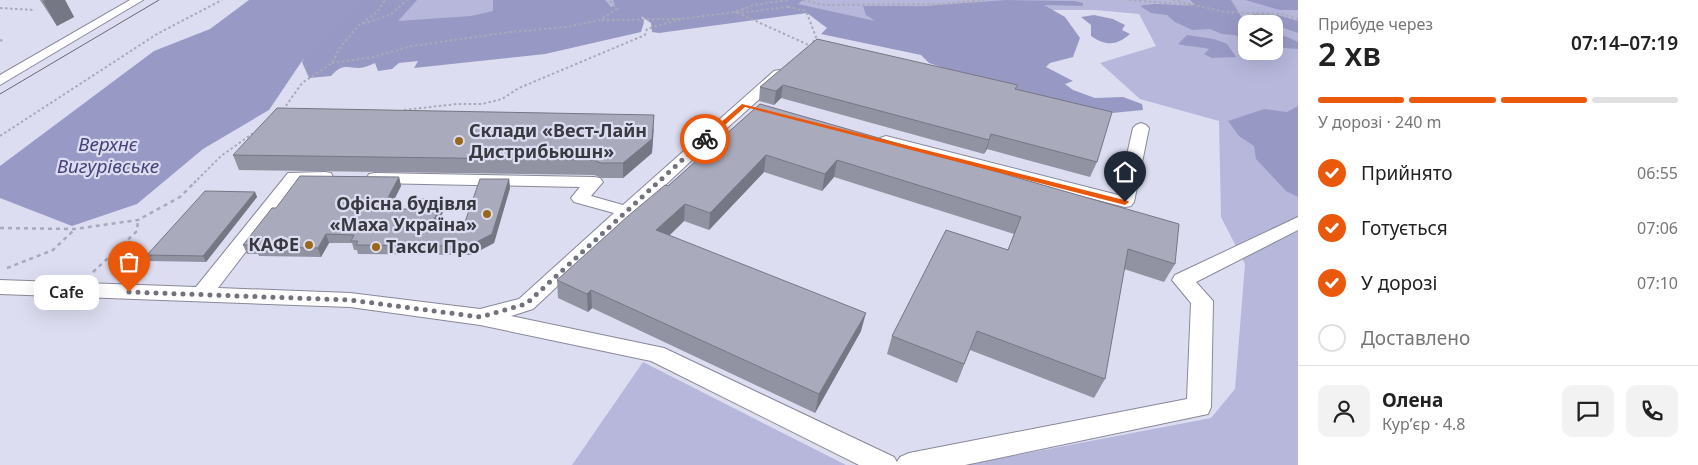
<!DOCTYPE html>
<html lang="uk">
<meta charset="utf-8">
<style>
:root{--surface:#fff;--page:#f2f2f2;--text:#222;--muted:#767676;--line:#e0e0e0;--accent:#ea580c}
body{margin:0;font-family:"Noto Sans",sans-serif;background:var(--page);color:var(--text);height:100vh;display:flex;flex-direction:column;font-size:19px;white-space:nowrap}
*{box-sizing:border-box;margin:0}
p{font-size:16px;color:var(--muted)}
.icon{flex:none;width:28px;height:28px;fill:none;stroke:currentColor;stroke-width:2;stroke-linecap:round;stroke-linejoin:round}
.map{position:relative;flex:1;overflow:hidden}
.panel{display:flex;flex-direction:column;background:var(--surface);width:400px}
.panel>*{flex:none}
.controls{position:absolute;left:1238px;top:15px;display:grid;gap:10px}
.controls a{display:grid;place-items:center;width:45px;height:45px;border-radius:10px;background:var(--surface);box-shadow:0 5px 20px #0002;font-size:25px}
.pin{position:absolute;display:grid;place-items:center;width:42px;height:42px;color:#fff;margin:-51px -21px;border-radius:50% 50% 50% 0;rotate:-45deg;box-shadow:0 0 5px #0007}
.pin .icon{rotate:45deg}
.courier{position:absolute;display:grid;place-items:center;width:50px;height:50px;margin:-25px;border:4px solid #ea580c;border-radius:50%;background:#fff;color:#222;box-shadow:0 1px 6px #0007}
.bubble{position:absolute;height:35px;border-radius:10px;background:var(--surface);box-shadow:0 5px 20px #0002;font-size:16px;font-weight:600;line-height:35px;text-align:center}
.headline em{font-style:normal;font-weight:600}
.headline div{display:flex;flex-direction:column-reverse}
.headline{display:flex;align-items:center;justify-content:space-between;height:85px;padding:0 20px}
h1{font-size:32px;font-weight:600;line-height:38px}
.bar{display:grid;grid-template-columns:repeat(4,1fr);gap:8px 5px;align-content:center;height:60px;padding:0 20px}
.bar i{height:6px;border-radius:4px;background:var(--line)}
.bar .current{background:var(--accent)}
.bar p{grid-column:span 4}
.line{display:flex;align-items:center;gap:12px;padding:0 20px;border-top:1px solid var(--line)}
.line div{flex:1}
.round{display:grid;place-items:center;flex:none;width:52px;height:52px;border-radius:10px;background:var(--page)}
ol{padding:0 20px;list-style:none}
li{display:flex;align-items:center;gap:15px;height:55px}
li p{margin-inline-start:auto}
li .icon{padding:5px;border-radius:50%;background:var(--accent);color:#fff;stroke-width:4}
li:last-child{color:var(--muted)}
li i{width:28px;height:28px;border:2px solid var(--line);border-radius:50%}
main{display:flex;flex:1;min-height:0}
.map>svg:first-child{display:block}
</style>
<main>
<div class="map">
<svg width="1298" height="465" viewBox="0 0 1298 465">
<rect width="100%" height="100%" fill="#dcddf0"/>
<g fill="#b7b7dc" fill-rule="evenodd">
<path d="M416,0H1298V465H965L1211,418L1235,389L1245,264L1221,217L1219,121L1140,99L1100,63L1156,46L1139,14L1095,10H1025L920,43L785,5L369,39ZM1246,24H1274V51H1246Z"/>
<polygon points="643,362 846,465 572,465"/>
</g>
<g fill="#9898c5">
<path d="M361,0H417L398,21L471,16L493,11V0H605L611,7L615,6L613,0H803L798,4L875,21L866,15L863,6H925L1006,0L1075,1L1083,3V6L1044,5L1065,17L1080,38L1073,57L1050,63L1046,67L1073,81L1065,84L1073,90L1095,98L1123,97L1142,104L1143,110L1112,113L1086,110L960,80L962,74L929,63L921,55L821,34L827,28L807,13L659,33L652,32L651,23L641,16L644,22L641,32L545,54L414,68L418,61L399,63L392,69L378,71L375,63C370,65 364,68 359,68C344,67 342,64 331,76L309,78L302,62L327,24Z"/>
<path d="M1190,0H1231L1246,24V41L1235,35L1222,34L1210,29L1192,30L1175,22L1167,15L1151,13L1140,6C1159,1 1176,7 1195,5Z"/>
<polygon points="1245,0 1298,0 1298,10 1280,10"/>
<polygon points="1253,14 1278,15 1298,21 1298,33 1262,20"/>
<path d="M1094,15L1113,19L1125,25L1122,30L1130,34C1116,46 1106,46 1091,36V25L1081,17Z"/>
<polygon points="1274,33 1280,34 1298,42 1298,49 1274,47"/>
<path d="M1187,35L1214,39L1227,44L1236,57L1212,58L1204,54L1209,49C1198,46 1189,47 1178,44Z"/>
<polygon points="1298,106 1298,197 1286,191 1256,159 1254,146 1239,136 1228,121 1264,109 1287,112"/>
</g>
<polygon fill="#9999c6" points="249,0 369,0 302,61 269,110 203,149 137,204 72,226 0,198 0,166 154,51 210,29"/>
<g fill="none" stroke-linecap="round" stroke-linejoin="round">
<defs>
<g id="minor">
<polygon points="130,0 143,0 0,85 0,75"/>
<polygon points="779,70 786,74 784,77 708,145 533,309 511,316 664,348 894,457 897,462 900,457 909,453 1187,399 1191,303 1172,280 1175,275 1298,217 1298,230 1196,282 1213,301 1211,407 1208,414 965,465 859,465 651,361 480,325 350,307 0,294 0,280 196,287 288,173 325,172 331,173 333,177 331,181 299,182 218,288 350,293 480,309 519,299 614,213 574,202 571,198 580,187 375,183 369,182 367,178 369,174 375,173 594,177 600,178 603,182 591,196 623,205 774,71"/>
<polygon points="1141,123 1146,125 1149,128 1134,202 1131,206 1125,207 880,144 878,141 880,138 886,136 1118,195 1133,128 1136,125"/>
</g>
</defs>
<use href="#minor" stroke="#88889a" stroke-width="2"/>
<g stroke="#a9aab9" stroke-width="2" stroke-dasharray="2.5 2.5" stroke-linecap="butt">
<polyline points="803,0 822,5 943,4 986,0"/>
<polyline points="1129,0 1194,5"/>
<polyline points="1173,0 1225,12 1282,14 1298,19"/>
<polygon points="788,7 806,11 816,37 811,46 738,13"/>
<polyline points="0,8 34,10"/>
<polyline points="735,12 738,13"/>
<polyline points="602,20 681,19 735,12 754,5 789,0"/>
<polyline points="362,23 377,12 385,0"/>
<polyline points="0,40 3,41"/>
<polyline points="332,63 373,57 412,46 511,32 567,27 600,20 617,9 609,0"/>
<polyline points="283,110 302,83 332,63 339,49 359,25 390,15 407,0"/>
<polyline points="404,110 457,104 482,104 502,99 519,88 645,35 647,29 681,19"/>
<polyline points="0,136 157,34 222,0"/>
<polyline points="194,183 221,156 259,129"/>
</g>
<g stroke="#a9aab9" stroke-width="2.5" stroke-dasharray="4 4" stroke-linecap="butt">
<polyline points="0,228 75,229 138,220 180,197 196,181"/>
<polyline points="7,268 53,250 74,230"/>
<polyline points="93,272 137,231 138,220"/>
</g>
<use href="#minor" fill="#fff" fill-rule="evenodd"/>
<polyline stroke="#676873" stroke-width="1" points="0,94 159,0"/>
</g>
<g fill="#9192a2">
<polygon points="40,0 65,0 74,17 57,26"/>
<polygon points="817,39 1016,90 1097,162 1090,177 987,149 984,154 781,98 774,105 759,101 760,87"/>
<polygon points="760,104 1175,264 1164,282 1124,269 1105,379 1094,398 970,350 957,383 887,354 892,336 1008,250 1014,234 834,177 822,191 764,172 709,230 684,221 669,236 861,331 815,413 592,308 588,312 558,298 557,280 668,186"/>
<polygon points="654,129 652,153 623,178 602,178 594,175 239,170 233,155"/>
<polygon points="399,177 401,186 389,209 416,209 445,207 437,227 453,227 465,222 509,179 510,188 494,243 471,255 358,254 357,250 354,250 352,243 329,243 321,257 259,256 258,254 247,254 243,245 276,208"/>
<polygon points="255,192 257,197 206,262 150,261 147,255"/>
</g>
<g fill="#767784">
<polygon points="46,0 65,0 74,17 57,26 43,1"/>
<polygon points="783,85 781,98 774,105 776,91"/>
<polygon points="654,115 652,153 623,178 623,163"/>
<polygon points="991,134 987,149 984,154 989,140"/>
<polygon points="766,155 764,172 709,230 710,213"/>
<polygon points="837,160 834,177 822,191 825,174"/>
<polygon points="399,177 401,186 385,218 382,209"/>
<polygon points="509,179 510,188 494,243 471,255 469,246"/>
<polygon points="255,192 257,197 206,262 203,256"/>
<polygon points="443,199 445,207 433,236 431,227"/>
<polygon points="685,204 684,221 656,248 656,230"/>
<polygon points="326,234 329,243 321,257 318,248"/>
<polygon points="591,290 592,308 588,312 587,294"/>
<polygon points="866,313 861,331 815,413 819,394"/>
</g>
<g fill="#a9aabc" stroke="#767784">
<polygon points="817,39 1018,85 1015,89 1112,112 1097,162 991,134 989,140 783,85 776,91 760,87"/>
<polygon points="760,104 1179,224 1175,264 1128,249 1105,379 977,331 964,364 892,336 946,230 1008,250 1021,217 837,160 825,174 766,155 710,213 685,204 656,230 866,313 819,394 591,290 587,294 557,280 628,216 665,185 668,186"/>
<polygon points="277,108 654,115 652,139 623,163 601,163 593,160 233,155"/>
<polygon points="300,176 399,177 382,209 416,209 420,199 443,199 431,227 453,227 465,222 480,179 509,179 492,234 469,246 356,245 358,241 351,241 354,235 326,234 318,248 255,247 257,245 243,245 272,208 276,208"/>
<polygon points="205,191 255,192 203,256 147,255"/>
</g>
<polygon fill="#ea580c" points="742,104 1128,201 1129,202 1125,205 745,107 708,140 703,140 703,138"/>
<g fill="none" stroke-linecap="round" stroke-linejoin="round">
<polyline stroke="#72727e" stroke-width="5" stroke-dasharray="0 9" points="129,292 350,300 480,317 526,304 705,139"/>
</g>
<g fill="#99691a" stroke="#dcddf0" stroke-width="2">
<circle cx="459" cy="141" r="5"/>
<circle cx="487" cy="214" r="5"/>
<circle cx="309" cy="245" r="5"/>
<circle cx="376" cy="247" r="5"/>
</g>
<g text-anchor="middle" stroke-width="4.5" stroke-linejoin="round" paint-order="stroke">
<g font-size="18" font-weight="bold" fill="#393941" stroke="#dcddf0" text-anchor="start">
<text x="469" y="137">Склади «Вест-Лайн<tspan x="469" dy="21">Дистрибьюшн»</tspan></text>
<text x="477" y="210" text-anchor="end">Офісна будівля<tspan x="477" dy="21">«Маха Україна»</tspan></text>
<text x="299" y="251" text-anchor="end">КАФЕ</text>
<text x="386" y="253">Такси Про</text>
</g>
<g font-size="19" font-style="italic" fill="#46427c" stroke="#dcddf0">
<text x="108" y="151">Верхнє<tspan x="108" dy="22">Вигурівське</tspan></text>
</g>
</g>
</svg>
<div class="controls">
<a><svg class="icon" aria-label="layers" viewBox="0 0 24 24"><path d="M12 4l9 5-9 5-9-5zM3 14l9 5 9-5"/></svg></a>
</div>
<div class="pin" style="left:129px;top:292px;background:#ea580c"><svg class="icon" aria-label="bag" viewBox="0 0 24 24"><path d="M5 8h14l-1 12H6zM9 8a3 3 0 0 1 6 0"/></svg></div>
<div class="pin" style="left:1125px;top:202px;background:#1f2937"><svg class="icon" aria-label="home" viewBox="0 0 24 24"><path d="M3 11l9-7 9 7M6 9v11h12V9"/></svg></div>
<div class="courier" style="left:705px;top:139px"><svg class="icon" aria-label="bike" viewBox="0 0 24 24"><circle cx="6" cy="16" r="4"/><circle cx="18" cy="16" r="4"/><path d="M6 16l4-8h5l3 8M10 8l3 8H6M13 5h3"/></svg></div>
<div class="bubble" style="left:34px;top:275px;width:65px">Cafe</div>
</div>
<section class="panel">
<div class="headline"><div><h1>2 хв</h1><p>Прибуде через</p></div><em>07:14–07:19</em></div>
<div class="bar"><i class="current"></i><i class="current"></i><i class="current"></i><i></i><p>У дорозі · 240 m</p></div>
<ol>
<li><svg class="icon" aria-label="check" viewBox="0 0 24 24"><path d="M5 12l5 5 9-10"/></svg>Прийнято<p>06:55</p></li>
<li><svg class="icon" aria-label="check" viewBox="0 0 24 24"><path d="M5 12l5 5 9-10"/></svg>Готується<p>07:06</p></li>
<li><svg class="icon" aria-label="check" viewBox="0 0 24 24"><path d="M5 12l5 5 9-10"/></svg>У дорозі<p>07:10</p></li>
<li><i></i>Доставлено</li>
</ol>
<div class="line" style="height:90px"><a class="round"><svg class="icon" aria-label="person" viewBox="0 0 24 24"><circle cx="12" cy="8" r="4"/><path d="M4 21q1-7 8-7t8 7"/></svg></a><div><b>Олена</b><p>Кур’єр · 4.8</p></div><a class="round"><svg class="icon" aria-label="chat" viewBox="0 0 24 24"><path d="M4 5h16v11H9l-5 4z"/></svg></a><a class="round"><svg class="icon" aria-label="phone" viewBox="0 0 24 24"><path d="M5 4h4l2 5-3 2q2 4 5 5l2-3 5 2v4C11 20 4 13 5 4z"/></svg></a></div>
</section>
</main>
